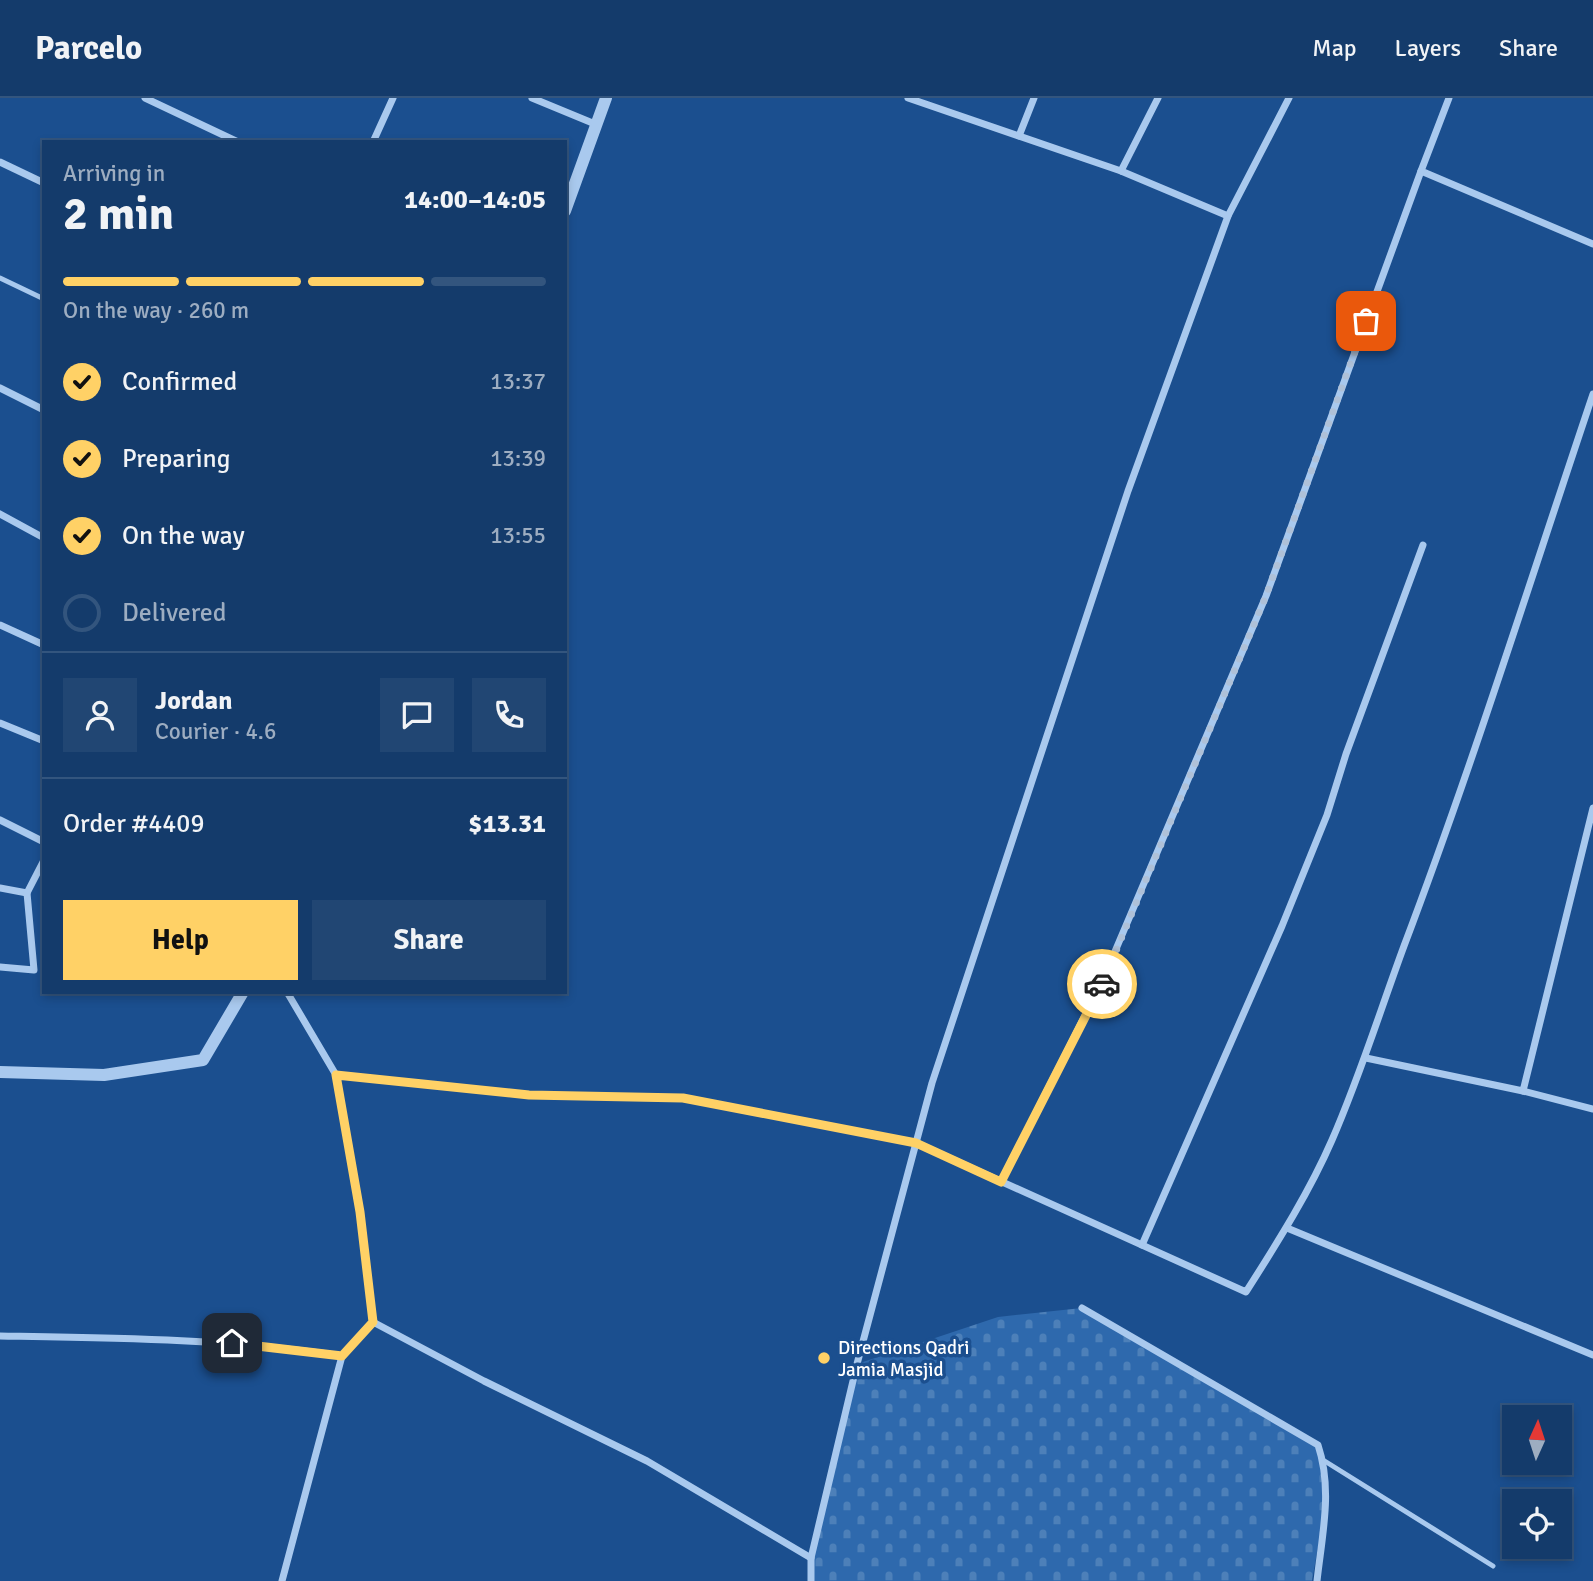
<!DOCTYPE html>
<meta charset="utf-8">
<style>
:root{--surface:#143b6b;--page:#214673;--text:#f1f3f6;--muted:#9dadc1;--line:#33557e;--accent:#ffd166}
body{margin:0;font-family:Signika,sans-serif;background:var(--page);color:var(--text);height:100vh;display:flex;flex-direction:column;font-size:26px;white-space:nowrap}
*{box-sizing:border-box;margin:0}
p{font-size:23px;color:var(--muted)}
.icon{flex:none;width:38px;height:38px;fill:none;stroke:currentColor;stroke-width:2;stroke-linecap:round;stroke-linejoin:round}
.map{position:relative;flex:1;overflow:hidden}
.details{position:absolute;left:42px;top:42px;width:525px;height:854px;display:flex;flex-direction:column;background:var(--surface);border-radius:0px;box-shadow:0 4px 10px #0003,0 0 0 2px var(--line)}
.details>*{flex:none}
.needle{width:46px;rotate:3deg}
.controls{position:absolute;left:1502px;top:1307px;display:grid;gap:14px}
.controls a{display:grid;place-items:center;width:70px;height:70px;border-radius:0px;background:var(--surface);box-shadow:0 4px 10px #0003,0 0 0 2px var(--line);font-size:35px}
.pin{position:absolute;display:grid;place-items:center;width:60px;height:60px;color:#fff;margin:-30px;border-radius:14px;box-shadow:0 4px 10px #0006}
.courier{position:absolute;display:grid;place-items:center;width:70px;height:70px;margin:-35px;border:5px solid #ffd166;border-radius:50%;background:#fff;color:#222;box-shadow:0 2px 9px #0007}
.overview em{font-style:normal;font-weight:800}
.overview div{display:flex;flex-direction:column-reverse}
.overview{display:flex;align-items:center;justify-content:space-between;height:119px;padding:0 21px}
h1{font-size:46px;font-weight:800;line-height:52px}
.bar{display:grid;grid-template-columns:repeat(4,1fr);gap:10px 7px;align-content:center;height:84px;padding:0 21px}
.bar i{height:9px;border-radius:5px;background:var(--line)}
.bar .active{background:var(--accent)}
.bar p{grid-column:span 4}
.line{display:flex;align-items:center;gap:18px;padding:0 21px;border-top:2px solid var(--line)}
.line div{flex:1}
.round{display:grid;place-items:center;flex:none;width:74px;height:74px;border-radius:0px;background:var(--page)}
ol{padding:0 21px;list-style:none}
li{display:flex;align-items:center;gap:21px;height:77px}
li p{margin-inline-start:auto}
li .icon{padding:7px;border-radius:50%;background:var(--accent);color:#111;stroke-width:4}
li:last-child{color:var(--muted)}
li i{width:38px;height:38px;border:4px solid var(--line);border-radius:50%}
.primary-button{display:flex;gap:14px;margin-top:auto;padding:14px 21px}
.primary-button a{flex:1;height:80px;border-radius:0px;background:var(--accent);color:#111;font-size:28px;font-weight:800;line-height:80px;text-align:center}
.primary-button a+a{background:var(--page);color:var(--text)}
header{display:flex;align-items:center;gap:42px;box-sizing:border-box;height:98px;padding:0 35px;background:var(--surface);border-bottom:2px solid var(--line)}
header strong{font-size:33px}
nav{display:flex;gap:38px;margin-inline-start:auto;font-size:24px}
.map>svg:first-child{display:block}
</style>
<header>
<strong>Parcelo</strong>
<nav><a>Map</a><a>Layers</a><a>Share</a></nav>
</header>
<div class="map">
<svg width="1593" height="1483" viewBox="0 0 1593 1483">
<defs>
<pattern id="cemetery-stones" width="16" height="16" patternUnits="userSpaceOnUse" patternTransform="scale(1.75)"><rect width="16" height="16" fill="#2e69ad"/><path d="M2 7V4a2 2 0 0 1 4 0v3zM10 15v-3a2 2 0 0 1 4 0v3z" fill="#4d80b9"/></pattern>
</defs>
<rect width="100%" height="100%" fill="#1b4f8f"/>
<polygon fill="url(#cemetery-stones)" points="1082,1210 1318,1347 1327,1397 1312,1483 811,1483 811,1460 857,1266 998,1219"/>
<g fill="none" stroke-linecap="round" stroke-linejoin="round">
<g stroke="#a9c9ee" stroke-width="5">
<polyline points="0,180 44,201"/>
<polyline points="1323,1362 1493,1468"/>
</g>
<g stroke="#a9c9ee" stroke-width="7">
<polyline points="145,0 238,44"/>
<polyline points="532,0 595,26"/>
<polyline points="908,0 1121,73 1228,118"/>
<polyline points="1449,0 1421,73 1593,146"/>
<polyline points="1019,38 1034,0"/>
<polyline points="373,44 393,0"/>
<polyline points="0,64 44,85"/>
<polyline points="1121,73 1158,0"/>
<polyline points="0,290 44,312"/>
<polyline points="0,416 44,440"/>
<polyline points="0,527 44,547"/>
<polyline points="0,625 44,643"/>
<polyline points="0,722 44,744"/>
<polyline points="0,790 27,795 44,762"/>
<polyline points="0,869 34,872 27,795"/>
<polyline points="1366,960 1523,993 1593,710"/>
<path d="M336,977L529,997L683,1000L916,1045L1246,1194C1277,1145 1309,1095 1332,1042C1360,978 1380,913 1404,848C1473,666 1531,480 1593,296"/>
<polyline points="1523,993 1593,1011"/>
<polyline points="1001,1084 1102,884 1266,498 1421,73"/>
<polyline points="1287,1130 1593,1257"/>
<polyline points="1142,1147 1282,828 1327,717 1346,656 1423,447"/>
<path d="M1082,1210L1318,1347C1333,1392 1322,1437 1317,1483"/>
<polyline points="373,1224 484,1283 647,1363 811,1460"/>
<path d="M0,1238C115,1240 229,1241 342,1258"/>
<polyline points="282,1483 342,1258 373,1224 360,1114 336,977 287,894"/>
<polyline points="811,1483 811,1460 857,1266 932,985 1128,393 1228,118 1289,0"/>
</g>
<g stroke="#a9c9ee" stroke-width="12">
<polyline points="565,113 606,0"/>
<polyline points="0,974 104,977 203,962 243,894"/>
</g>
</g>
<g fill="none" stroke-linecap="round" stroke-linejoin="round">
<polyline stroke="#afc1d8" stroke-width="7" stroke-dasharray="0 12.6" points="1102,886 1266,498 1366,223"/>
<polyline stroke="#ffd166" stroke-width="9" points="232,1245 342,1258 373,1224 360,1114 336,977 529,997 683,1000 916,1045 1001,1084 1102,886"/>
</g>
<circle fill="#ffd166" stroke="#1b4f8f" stroke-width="2.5" cx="824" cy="1260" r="7"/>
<g text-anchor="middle" stroke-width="7" stroke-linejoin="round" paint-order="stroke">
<g font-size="19" fill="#fff" stroke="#1b4f8f" text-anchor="start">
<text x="838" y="1256">Directions Qadri<tspan x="838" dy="22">Jamia Masjid</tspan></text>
</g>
</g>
</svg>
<div class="controls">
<a><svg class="needle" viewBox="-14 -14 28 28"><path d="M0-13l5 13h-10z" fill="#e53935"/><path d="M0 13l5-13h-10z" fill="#9dadc1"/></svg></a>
<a><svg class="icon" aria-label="locate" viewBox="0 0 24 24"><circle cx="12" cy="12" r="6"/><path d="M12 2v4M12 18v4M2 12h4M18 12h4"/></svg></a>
</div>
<div class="pin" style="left:1366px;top:223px;background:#ea580c"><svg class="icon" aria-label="bag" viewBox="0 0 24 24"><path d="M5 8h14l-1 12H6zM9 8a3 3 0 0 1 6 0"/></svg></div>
<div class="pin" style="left:232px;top:1245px;background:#1f2937"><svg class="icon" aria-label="home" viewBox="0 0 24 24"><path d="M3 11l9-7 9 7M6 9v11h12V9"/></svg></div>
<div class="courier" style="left:1102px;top:886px"><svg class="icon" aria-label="car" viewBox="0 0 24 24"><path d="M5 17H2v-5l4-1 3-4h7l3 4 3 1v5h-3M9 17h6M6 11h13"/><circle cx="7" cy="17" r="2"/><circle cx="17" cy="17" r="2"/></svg></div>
<section class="details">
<div class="overview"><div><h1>2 min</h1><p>Arriving in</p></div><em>14:00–14:05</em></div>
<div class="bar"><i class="active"></i><i class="active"></i><i class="active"></i><i></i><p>On the way · 260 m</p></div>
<ol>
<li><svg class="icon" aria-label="check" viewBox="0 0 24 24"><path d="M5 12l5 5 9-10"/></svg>Confirmed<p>13:37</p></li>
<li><svg class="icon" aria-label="check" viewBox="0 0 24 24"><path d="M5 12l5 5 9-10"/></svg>Preparing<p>13:39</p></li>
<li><svg class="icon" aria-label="check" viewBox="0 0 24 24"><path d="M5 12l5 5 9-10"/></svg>On the way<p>13:55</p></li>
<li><i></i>Delivered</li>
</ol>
<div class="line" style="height:126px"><a class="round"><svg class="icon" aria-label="person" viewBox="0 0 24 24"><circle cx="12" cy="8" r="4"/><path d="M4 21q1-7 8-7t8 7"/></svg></a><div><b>Jordan</b><p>Courier · 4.6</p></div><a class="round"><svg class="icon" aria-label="chat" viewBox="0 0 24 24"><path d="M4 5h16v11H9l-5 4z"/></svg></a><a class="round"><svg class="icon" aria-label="phone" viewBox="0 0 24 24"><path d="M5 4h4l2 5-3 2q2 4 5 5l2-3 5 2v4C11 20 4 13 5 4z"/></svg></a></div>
<div class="line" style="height:91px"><div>Order #4409</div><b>$13.31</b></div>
<div class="primary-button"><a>Help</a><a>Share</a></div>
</section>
</div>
